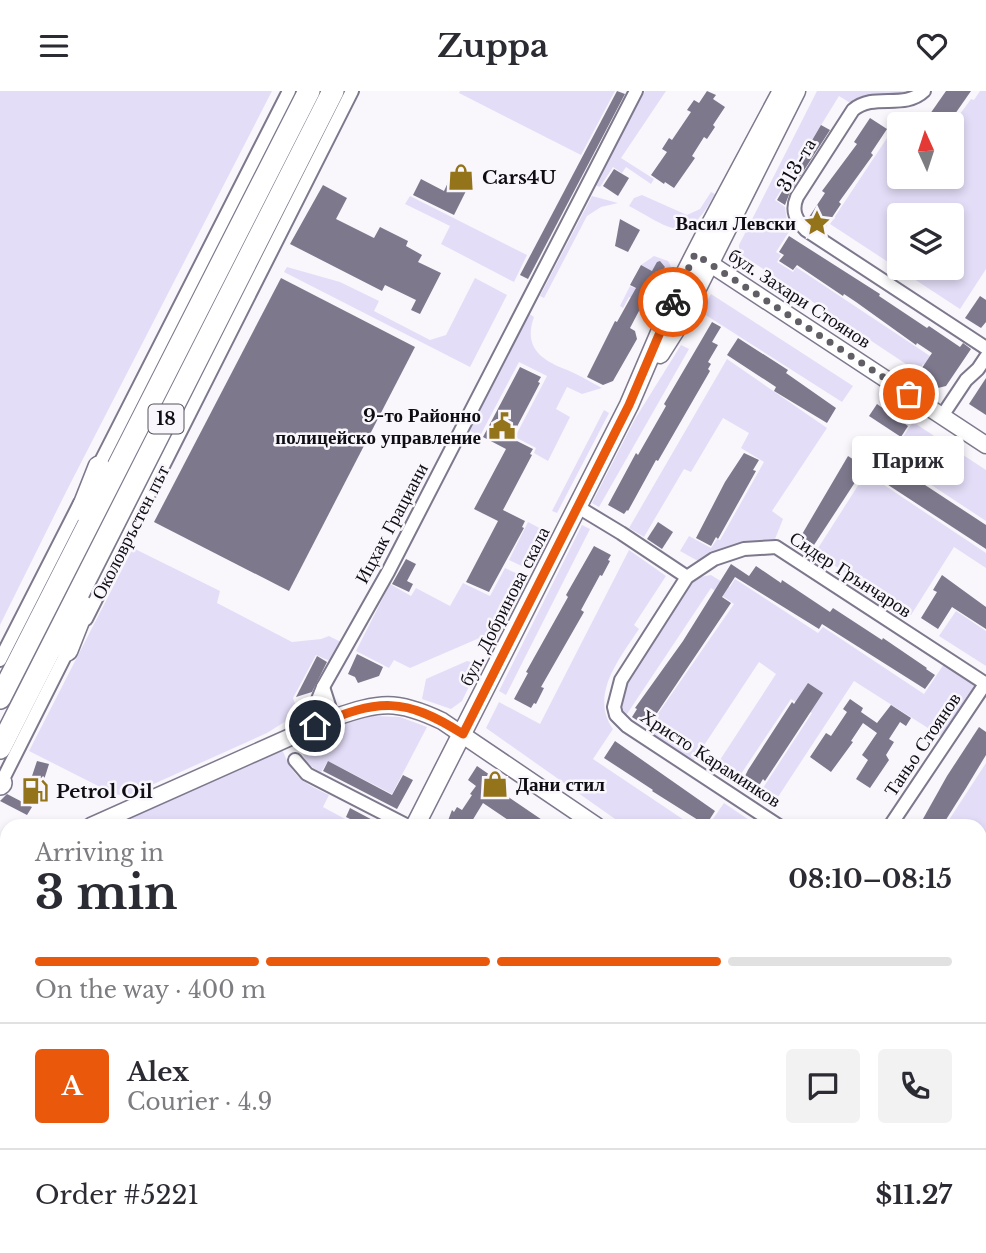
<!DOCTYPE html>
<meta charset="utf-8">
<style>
:root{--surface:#fff;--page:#f2f2f3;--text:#2b2b33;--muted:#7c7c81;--line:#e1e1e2;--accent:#ea580c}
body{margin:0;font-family:"Libre Baskerville",serif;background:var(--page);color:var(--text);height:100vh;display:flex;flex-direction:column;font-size:26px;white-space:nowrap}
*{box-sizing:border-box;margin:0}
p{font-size:23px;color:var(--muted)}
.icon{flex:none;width:38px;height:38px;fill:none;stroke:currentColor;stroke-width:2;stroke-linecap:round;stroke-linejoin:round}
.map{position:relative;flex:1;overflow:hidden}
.details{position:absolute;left:0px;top:728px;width:987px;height:434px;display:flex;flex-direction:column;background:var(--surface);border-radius:21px 21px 0 0;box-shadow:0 4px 10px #0003}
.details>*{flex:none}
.needle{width:46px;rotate:357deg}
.buttons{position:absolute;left:887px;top:21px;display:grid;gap:14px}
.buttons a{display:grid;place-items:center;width:77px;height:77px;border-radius:7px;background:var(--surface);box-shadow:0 4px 10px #0003;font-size:35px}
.pin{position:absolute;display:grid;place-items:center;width:60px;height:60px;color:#fff;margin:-30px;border:4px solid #fff;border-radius:50%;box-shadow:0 2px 7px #0007}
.courier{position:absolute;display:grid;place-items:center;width:70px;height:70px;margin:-35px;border:5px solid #ea580c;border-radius:50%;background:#fff;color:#222;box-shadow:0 2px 9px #0007}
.bubble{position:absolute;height:49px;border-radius:7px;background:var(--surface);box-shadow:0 4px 10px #0003;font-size:23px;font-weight:800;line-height:49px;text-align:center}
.head em{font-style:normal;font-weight:800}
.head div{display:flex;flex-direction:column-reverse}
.head{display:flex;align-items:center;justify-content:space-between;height:119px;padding:0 35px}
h1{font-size:46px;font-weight:800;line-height:52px}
.bar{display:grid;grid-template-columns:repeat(4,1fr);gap:10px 7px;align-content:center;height:84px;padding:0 35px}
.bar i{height:9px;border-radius:5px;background:var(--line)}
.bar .selected{background:var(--accent)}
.bar p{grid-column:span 4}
.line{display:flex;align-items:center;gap:18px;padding:0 35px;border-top:2px solid var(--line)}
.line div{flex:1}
.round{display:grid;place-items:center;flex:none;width:74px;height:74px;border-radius:7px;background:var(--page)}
header{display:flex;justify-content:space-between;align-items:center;height:91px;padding:0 35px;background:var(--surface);font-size:32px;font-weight:800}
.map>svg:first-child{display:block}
</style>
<header><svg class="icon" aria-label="menu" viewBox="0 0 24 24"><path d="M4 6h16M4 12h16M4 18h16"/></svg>Zuppa<svg class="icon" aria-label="heart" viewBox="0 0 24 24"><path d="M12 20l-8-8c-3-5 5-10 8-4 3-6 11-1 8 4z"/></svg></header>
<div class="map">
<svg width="986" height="1162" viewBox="0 0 986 1162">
<rect width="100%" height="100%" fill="#f9f7fc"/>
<g fill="#e4ddf8" fill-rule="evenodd">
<polygon points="0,0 272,0 66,401 0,534"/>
<polygon points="460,0 615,0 581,64 459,2"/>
<polygon points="645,0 666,0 621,67 654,88 651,93 626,76 622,82 613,76 600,96 595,94"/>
<path d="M817,0H916C895,11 874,0 852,13L839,5L775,109L785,116L787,130L792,136L776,161L781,164L777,171L793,181L796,176L939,271L933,279L923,273L918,281L739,162V154Z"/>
<path d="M980,0H986V178L960,218L830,133L899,29L906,33H900V86H952V34L971,8L974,9ZM952,124V177H900V124Z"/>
<path d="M711,101L715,103C686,156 674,139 629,115L634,107L642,104L687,124L700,118Z"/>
<polygon points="410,105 527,164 514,191 441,153 450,135 405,113"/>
<polygon points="592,105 618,112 601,116 587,125 544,207 540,205"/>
<path d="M654,165L668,170C678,185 665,201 658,215L635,204L633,207L629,206L623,217L620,215L630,195L649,204L660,184L641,174Z"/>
<polygon points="287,176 340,191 379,210 374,220 430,249 446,244 475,187 507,204 470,276 284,181"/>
<polygon points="711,203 853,295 842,311 701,221"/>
<path d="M528,222L534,226C524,254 538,267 562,277C576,282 589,290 602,297L582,303L567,296L556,318L570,326L548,370L534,362L536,357L515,346L547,285L519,271L480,345L468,339Z"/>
<polygon points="681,254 689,258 599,416 592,412 635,328"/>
<path d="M727,268L827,337L772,420L783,428L775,448C747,450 722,454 698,470L680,460L689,445L711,457L717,448L720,449L764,371L741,357L749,342L723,327L691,381L684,378L644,446L629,437Z"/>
<polygon points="604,319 609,322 557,422 552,420"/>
<polygon points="913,331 986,379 986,430 889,366"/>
<polygon points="866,382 986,462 986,477 954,456 911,524 815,462"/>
<polygon points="528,431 547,441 528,478 509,469"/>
<polygon points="582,434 590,438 506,604 499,600"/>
<polygon points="133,457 220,500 217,512 292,551 321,548 329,545 343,552 332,571 316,564 293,607 295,613 313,608 305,618 267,642 127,705 114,703 29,660"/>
<path d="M629,459L666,485L634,534L639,538C620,567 589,604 613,638L593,668L693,735H625L486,637L499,611L540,633Z"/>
<polygon points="505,477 518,483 511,498 517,501 498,539 410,577 394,569 389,577 356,560 390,493 411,505 416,497 450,515 463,492 490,505"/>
<polygon points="711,484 730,496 735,488 818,542 823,536 924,603 944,573 976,594 942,646 854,590 774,712 759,703 812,622 791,608 737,689 716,675 776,583 759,571 693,671 646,640 734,513 711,497 625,626 620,621 620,601 695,487"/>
<polygon points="956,520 986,540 986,575 939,545"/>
<polygon points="467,570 475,572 477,579 462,610 451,618 422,608 426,588"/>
<path d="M374,625L400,626L427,636L392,703L328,670L321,681C308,675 303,668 301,654C311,636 354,627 374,625Z"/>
<path d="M282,658C294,688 301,690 329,704L323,716L358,735H108Z"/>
<polygon points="986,672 986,744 980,753 980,735 945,735"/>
<polygon points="724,712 758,735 708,735"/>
<polygon points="7,780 7,1155 64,1155 63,1162 0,1162 0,783"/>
<polygon points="980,929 982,935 986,938 986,1059 980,1060"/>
<polygon points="451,1155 556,1155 557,1162 453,1162"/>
<polygon points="639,1155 666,1155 666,1159 689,1157 690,1155 724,1155 724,1162 584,1162"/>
</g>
<g fill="#7d788c">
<polygon points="617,0 625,3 528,188 520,184"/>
<polygon points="707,0 716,4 713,8 725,16 713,34 715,36 707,48 704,46 692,65 695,67 674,97 665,91 664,93 651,84 667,61 662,58 669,47 672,49 691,21 687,19 694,9 699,12"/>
<polygon points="946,0 971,0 948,33 923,33"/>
<polygon points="870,27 887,38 871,62 873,64 839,111 841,113 825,137 809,126 825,102 822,100 857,53 854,51"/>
<polygon points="821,34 830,39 790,101 785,114 777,109"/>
<polygon points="614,78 629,87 618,105 603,95"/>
<polygon points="452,83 470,92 454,124 413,104 421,88 444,100"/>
<polygon points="323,94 347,107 336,128 374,147 380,136 408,150 406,155 422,164 418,171 441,182 420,223 411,219 416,209 385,194 382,200 290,153"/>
<polygon points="620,128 640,139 628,161 615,155"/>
<polygon points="789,145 880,203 879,205 927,237 929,235 960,256 963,252 971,258 946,295 938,297 918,283 932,262 917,252 916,254 856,211 844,203 843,205 797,174 793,179 779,170 784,164 779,161"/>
<polygon points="660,170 665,176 663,179 655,181 657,183 644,209 648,211 643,219 640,218 630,237 635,240 637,248 613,290 603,294 587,286 615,230 617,231 636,197 630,194 641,174 652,180 657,171"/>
<polygon points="281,187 415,256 289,500 154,431"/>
<polygon points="980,205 986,209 986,231 981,237 965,227"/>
<polygon points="712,231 721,236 712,251 718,254 708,271 711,273 708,278 710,280 658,370 656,369 628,420 627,419 624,423 608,414 636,362 638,364 666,315 664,313"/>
<polygon points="738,247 788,279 786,282 836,317 827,332 774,300 776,296 727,264"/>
<polygon points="520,276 541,286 538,291 540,292 511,347 533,358 530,363 532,364 503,419 525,430 522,436 524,437 489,501 466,491 498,430 474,418 506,358 483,346"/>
<polygon points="986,287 986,324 969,313"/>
<polygon points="877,313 908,335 901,346 869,325"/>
<polygon points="744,362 759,369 753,379 756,380 718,448 716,446 711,455 696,447 725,391"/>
<polygon points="848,365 865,376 814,454 801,445"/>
<polygon points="887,369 986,434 986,458 876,386"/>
<polygon points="658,431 673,441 662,458 647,448"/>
<polygon points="594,455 611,464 608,469 610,470 602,485 600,484 581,519 584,521 541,596 544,597 536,613 534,612 531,617 514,608 528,582 526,581 568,506 566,504"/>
<polygon points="406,468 416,473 407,490 413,493 409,501 392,493"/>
<polygon points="731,473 749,485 756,475 781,492 782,489 830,521 833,517 882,549 883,547 927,577 926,578 935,584 925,598 822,533 819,538 735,486 722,506 731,512 653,628 651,627 646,635 632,626 637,618 635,617 683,550"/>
<polygon points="942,484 986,516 986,538 952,516 938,538 921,527 937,501 933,499"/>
<polygon points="357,563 383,576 379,585 358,592 355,586 348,583"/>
<polygon points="317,565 327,571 312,601 296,606"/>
<polygon points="808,592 823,602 765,690 763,688 757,698 743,689 748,679 792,611 794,613"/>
<polygon points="850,608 863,617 861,621 877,632 891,614 911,627 906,635 900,631 889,648 894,651 886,664 889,669 870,697 856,688 868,669 862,664 877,642 863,632 851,650 853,651 831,681 810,666 826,642 831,645 847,621 843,618"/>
<polygon points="979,636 986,641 986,664 966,697 942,735 919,735 947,685"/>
<polygon points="615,650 715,720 706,734 652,700 653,699 604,667"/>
<polygon points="37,670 49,673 43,692 31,688"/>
<polygon points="328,670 392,704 403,684 413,689 397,718 323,680"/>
<polygon points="477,675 503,693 498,699 551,735 517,735 483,712 469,735 446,735 452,719 454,721 457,716 462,719 472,704 470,703 476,695 468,689"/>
<polygon points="7,703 32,716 27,724 0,710"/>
<polygon points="350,717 365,725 384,735 364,735 346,726"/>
</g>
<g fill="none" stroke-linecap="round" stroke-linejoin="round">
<defs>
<g id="minor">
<path d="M924,0C904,19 874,1 853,19L797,106C791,120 796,129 806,139L986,257"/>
<polyline points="942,325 966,289 978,278 986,266"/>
<polyline points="96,380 289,0"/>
<polyline points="578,416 621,442 687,486"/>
<polyline points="86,528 352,0"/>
<polyline points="0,569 80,412"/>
<polyline points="323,596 333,627"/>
<polyline points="315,635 312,623 323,596 388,481 636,0"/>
<polyline points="295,669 307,683 408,735"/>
<polyline points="0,694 70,555"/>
<polyline points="779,735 627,635 616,624 614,616 621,589 687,486 714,468 744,458 776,456 986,593"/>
<polyline points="890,735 985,593"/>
<polyline points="733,1155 733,1162"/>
<polyline points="382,1162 386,1155"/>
</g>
<g id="tertiary">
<polyline points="700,166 986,354"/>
<path d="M91,735L333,627C380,611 396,608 442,630L597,735"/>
<polyline points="0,775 7,772"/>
<polyline points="970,1155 974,1162"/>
</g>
<g id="secondary">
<polyline points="660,263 679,233 796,0"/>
<polyline points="415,735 629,314 686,181 706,142 782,0"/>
<polyline points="208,1162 209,1155"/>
</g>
<g id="trunk">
<polyline points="82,419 99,376"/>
<polyline points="67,559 84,516"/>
<polyline points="0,607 309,0"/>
<polyline points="0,657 333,0"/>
<polyline points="0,693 1,692"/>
</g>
</defs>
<use href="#minor" stroke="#7d788c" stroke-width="16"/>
<use href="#tertiary" stroke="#7d788c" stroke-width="19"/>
<use href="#secondary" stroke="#7d788c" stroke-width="21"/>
<use href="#trunk" stroke="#7d788c" stroke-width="24"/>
<use href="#minor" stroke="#fff" stroke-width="12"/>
<use href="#tertiary" stroke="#fff" stroke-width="16"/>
<use href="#secondary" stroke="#fff" stroke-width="18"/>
<use href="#trunk" stroke="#fff" stroke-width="21"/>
</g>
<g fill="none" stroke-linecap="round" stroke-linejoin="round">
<polyline stroke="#615f65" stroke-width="7" stroke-dasharray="0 12.6" points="673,211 695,163 909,303"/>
<path stroke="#ea580c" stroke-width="9" d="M315,635C378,607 405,606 463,643L629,314L673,211"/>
</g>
<defs>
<symbol id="shop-bare" viewBox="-9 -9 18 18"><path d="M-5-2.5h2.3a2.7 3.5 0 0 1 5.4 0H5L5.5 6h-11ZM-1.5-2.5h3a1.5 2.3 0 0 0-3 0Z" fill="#94741b" stroke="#f9f7fc" stroke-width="2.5" paint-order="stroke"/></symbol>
<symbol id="sight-bare" viewBox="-9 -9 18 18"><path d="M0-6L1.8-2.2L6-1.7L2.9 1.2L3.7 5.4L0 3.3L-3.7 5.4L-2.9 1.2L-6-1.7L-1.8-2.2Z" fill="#94741b" stroke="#f9f7fc" stroke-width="2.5" paint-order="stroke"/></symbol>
<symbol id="civic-bare" viewBox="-9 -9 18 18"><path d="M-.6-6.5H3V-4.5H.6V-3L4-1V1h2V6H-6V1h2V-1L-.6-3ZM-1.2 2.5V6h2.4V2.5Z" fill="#94741b" stroke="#f9f7fc" stroke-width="2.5" paint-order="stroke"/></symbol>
<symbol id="fuel-bare" viewBox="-9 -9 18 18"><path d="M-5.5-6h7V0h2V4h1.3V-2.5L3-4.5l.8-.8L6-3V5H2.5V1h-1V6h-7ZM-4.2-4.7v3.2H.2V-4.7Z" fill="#94741b" stroke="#f9f7fc" stroke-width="2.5" paint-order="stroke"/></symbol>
</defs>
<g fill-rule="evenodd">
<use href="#shop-bare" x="442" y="67" width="38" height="38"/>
<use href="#sight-bare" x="798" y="113" width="38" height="38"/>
<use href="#civic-bare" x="483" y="316" width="38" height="38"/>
<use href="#shop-bare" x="476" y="674" width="38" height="38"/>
<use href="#fuel-bare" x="16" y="681" width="38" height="38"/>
</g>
<g text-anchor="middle" stroke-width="5" stroke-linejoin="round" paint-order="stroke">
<rect fill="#f9f7fc" stroke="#55535a" stroke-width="2" x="148.5" y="313.5" width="35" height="29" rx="5"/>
<g font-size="18" font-weight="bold" fill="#0f0d14">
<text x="166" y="334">18</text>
</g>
<g font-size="19" fill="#0f0d14" stroke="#f9f7fc">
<text transform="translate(796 74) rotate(-60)" y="7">313-та</text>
<text transform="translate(800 207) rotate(33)" y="7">бул. Захари Стоянов</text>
<text transform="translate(391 432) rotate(-62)" y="7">Ицхак Грациани</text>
<text transform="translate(130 441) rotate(-63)" y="7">Околовръстен път</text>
<text transform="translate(851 483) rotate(33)" y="7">Сидер Грънчаров</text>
<text transform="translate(504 515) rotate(-63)" y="7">бул. Добринова скала</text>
<text transform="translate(922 653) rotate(-56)" y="7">Таньо Стоянов</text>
<text transform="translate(711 667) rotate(33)" y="7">Христо Караминков</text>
</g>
<g font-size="19" font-weight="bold" fill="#0f0d14" stroke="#f9f7fc" text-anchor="start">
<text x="482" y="93">Cars4U</text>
<text x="796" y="139" text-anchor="end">Васил Левски</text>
<text x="481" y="331" text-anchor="end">9-то Районно<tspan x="481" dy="22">полицейско управление</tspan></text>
<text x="516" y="700">Дани стил</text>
<text x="56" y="707">Petrol Oil</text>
</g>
</g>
</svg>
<div class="buttons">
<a><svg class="needle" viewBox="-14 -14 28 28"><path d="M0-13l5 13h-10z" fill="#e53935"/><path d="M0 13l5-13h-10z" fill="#7c7c81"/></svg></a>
<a><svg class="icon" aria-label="layers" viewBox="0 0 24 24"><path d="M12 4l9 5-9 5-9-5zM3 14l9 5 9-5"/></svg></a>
</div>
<div class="pin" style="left:909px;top:303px;background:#ea580c"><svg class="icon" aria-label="bag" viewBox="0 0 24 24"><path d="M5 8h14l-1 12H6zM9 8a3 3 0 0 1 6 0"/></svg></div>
<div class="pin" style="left:315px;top:635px;background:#1f2937"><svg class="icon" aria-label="home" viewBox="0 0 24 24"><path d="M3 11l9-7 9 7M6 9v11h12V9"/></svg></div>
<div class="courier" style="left:673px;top:211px"><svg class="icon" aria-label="bike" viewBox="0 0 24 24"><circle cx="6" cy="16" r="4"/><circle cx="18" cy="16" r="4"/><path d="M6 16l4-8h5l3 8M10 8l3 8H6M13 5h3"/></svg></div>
<div class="bubble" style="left:852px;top:345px;width:112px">Париж</div>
<section class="details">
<div class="head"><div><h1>3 min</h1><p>Arriving in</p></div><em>08:10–08:15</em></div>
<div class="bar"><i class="selected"></i><i class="selected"></i><i class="selected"></i><i></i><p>On the way · 400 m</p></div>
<div class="line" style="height:126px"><b class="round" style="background:var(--accent);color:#fff">A</b><div><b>Alex</b><p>Courier · 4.9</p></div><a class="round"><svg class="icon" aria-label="chat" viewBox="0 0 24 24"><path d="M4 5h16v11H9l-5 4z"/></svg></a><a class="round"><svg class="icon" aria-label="phone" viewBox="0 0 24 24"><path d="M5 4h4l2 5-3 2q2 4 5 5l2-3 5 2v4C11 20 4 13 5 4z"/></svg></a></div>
<div class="line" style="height:91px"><div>Order #5221</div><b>$11.27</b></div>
</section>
</div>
